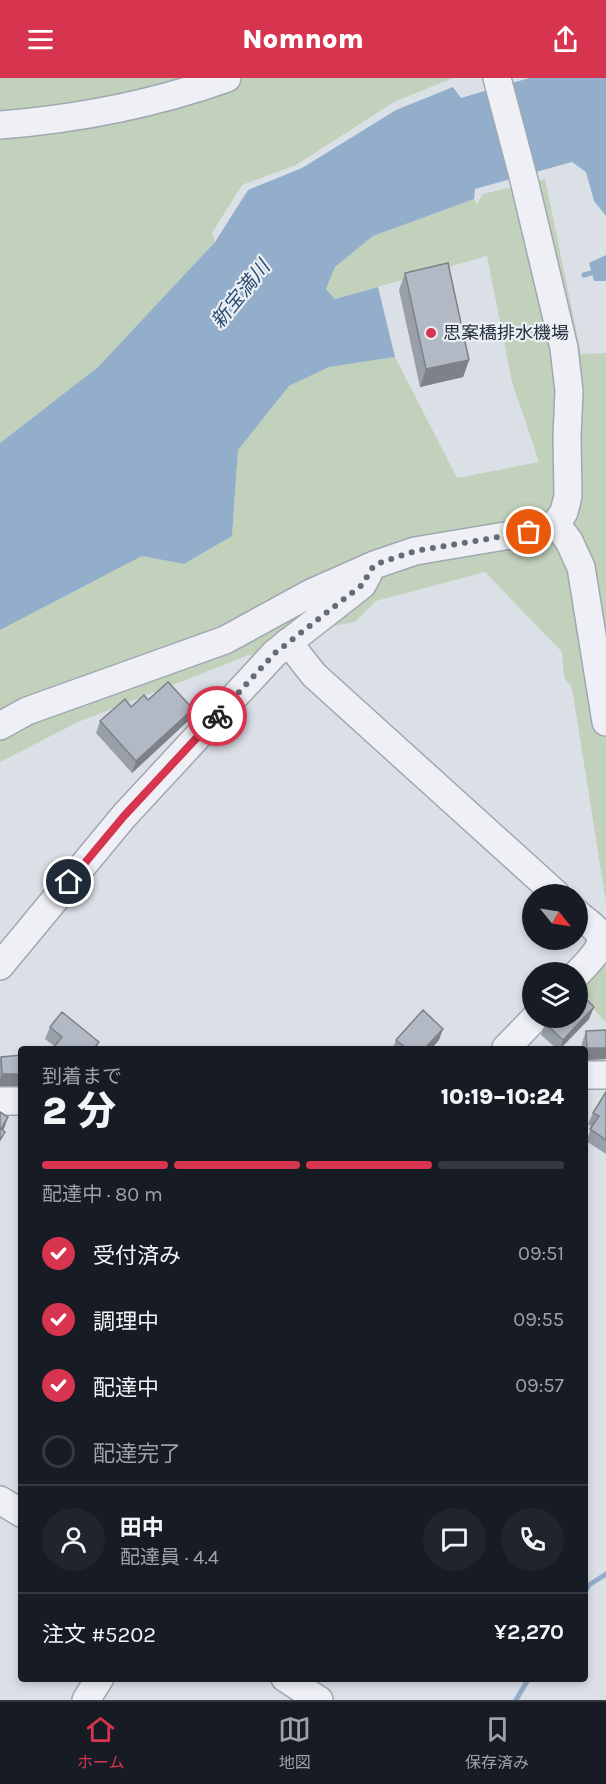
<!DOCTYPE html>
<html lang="ja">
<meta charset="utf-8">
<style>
:root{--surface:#171b24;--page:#20242c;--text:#f1f3f6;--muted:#9ea1a6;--line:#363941;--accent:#d73450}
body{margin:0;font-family:Karla,"Noto Sans JP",sans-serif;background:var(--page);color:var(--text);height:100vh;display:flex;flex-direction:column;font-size:22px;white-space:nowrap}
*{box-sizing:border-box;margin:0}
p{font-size:20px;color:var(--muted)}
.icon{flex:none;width:33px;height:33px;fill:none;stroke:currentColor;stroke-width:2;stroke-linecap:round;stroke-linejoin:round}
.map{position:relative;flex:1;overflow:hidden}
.panel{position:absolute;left:18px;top:968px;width:570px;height:636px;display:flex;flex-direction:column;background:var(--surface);border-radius:6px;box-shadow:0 3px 9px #0003}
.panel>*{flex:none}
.needle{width:39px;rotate:120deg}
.controls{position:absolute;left:522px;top:806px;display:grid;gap:12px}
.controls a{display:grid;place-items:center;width:66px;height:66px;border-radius:50%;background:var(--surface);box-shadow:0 3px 9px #0003;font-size:30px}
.pin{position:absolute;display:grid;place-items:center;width:51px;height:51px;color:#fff;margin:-26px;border:3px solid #fff;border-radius:50%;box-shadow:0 2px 6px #0007}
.courier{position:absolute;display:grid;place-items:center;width:60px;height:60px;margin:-30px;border:4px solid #d73450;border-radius:50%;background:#fff;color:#222;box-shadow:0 2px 8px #0007}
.overview em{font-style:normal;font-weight:800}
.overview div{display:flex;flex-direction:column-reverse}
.overview{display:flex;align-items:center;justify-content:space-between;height:102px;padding:0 24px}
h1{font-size:39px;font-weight:800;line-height:45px}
.bar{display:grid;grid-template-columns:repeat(4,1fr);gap:9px 6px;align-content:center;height:72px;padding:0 24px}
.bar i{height:8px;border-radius:4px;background:var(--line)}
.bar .selected{background:var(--accent)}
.bar p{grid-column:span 4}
.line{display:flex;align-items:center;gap:15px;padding:0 24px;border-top:2px solid var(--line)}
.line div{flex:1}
.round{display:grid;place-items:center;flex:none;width:63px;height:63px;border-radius:32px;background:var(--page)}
ol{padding:0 24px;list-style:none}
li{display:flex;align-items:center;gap:18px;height:66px}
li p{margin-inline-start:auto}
li .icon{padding:6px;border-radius:50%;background:var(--accent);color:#fff;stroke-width:4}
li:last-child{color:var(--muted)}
li i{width:33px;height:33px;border:3px solid var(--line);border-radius:50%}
header{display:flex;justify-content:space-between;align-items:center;height:78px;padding:0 24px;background:var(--accent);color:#fff;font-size:27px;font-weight:800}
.tab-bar{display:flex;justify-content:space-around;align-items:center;height:84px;border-top:2px solid var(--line);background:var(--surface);font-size:16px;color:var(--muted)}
.tab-bar a{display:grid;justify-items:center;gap:3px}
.tab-bar .selected{color:var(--accent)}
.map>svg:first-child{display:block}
</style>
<header><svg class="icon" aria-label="menu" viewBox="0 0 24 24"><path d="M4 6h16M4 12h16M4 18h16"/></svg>Nomnom<svg class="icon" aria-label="share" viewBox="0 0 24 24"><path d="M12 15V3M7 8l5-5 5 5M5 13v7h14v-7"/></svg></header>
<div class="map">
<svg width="606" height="1622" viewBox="0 0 606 1622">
<rect width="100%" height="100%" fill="#dbe0e7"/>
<g fill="#c1d1bb">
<polygon points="0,0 453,0 394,24 296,87 242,107 212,155 215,164 98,289 0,365"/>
<polygon points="545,101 581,276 606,275 606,824 572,610 564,599 562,574 485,494 376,523 355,544 292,555 261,580 249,577 78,644 0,684 0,552 142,478 184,486 232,458 238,372 289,308 329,289 395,279 457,400 539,384 512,304 487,178 335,221 326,211 335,189 373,158 474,121 477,126 483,116"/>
<polygon points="606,883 606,944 578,916"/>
</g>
<g fill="#92aeca">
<polygon points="529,0 606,0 606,138 594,123 586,94 572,84 475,111 474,121 373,158 335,189 326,211 335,221 378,209 395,279 329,289 289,308 238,372 232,458 184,486 142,478 0,552 0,365 98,289 215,164 248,112 302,90 396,32 453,9 461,20"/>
<polygon points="606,177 606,203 594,203 589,185"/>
</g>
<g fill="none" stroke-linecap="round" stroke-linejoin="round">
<g stroke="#92aeca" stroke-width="5">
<polyline points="584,197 606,191"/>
<polyline points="585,1513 589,1507 606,1496"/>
<polyline points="516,1622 529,1600"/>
</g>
<defs>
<g id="minor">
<path d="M0,47C77,41 154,26 227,0"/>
<polyline points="556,446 569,463 581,489 606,644"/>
<polyline points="288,564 314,597 556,816"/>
<polyline points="0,648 27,633 225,562 311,515 374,487 415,473 529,454 556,446 564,434 568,418 567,359 569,313 564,270 524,102 497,0"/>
<path d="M578,836C584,842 594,848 599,855C606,869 586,886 578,895"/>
<polyline points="0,888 124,738 275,575 362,507 368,496"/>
<polyline points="506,970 536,939"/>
<polyline points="585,997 606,997"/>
<polyline points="0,1023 21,1023"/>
<polyline points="0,1422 21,1435"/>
<polyline points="285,1600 319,1622"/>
<polyline points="86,1622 100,1600"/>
</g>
</defs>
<use href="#minor" stroke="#a0a7b1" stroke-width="30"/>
<use href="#minor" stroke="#eef0f5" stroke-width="27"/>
</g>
<g fill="#999fa9">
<polygon points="405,195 469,282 463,299 420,309 399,212"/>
<polygon points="148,622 193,631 188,643 132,695 96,655 100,643"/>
<polygon points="589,941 561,970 556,970 541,957 545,945"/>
<polygon points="50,949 99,964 97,970 53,970 54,968 45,961"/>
<polygon points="586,953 606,981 585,982 585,970 582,970 582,965"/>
<polygon points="396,962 439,962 432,970 393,970"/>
<polygon points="1,979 21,1008 0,1008 0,981"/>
<polygon points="606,1014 606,1076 586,1063 592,1049 588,1046 593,1035"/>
</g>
<g fill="#7d8289">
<polygon points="469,282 463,299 420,309 426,291"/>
<polygon points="193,631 188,643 132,695 136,683"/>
<polygon points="594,929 589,941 561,970 560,970 563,962"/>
<polygon points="443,951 439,962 432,970 425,970"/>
<polygon points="587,970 606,970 606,981 585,982 585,975"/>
<polygon points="2,996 21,996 21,1008 0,1008 0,1001"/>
<polygon points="8,1039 4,1051 0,1057 1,1051"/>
</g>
<g fill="#b2b9c4" stroke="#7d8289" stroke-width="1.5">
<polygon points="448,185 469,282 426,291 405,195"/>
<polygon points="168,604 193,631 136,683 100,643 125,621 131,629 144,617 148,622"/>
<polygon points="578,913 594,929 563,962 545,945 550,939 578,939"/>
<polygon points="423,932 443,951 425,970 406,970 396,962"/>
<polygon points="62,934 99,964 94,970 56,970 54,969 62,959 50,949"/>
<polygon points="606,952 606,970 587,970 586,953"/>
<polygon points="21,977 21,996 2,996 1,979"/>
<polygon points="606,1014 606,1062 590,1051 599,1038 593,1035"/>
<polygon points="0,1034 8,1039 1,1051 5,1054 0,1062"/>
</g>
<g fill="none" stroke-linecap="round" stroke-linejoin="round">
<polyline stroke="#646c78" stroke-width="6" stroke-dasharray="0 10.8" points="217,638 275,575 362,507 374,487 415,473 529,454"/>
<polyline stroke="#d73450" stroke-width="8" points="69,804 124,738 217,638"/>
</g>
<circle fill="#d73450" stroke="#eaeff4" stroke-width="2" cx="431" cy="255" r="6"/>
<g text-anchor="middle" stroke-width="4.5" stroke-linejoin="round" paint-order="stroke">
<g font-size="18" fill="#242e3d" stroke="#eaeff4" text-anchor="start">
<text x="443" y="261">思案橋排水機場</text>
</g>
<g font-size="20" font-style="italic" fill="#2c4d74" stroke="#eaeff4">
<text transform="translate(240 216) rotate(-51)" y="7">新宝満川</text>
</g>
</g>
</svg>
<div class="controls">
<a><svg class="needle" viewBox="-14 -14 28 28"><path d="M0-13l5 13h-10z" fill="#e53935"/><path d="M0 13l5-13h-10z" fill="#9ea1a6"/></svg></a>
<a><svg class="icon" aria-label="layers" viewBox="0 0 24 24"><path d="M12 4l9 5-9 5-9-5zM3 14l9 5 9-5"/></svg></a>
</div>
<div class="pin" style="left:529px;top:454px;background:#ea580c"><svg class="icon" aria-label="bag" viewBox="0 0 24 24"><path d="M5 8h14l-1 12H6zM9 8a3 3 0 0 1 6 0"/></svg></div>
<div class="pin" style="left:69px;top:804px;background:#1f2937"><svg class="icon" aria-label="home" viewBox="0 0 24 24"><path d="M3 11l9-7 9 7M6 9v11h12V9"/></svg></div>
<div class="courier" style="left:217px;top:638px"><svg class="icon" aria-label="bike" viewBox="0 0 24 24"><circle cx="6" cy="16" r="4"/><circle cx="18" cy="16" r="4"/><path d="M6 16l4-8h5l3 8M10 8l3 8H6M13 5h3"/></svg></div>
<section class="panel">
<div class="overview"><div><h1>2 分</h1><p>到着まで</p></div><em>10:19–10:24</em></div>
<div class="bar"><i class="selected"></i><i class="selected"></i><i class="selected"></i><i></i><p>配達中 · 80 m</p></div>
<ol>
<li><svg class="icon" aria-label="check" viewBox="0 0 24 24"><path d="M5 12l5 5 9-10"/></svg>受付済み<p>09:51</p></li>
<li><svg class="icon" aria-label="check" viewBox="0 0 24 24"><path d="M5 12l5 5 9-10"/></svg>調理中<p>09:55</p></li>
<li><svg class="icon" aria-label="check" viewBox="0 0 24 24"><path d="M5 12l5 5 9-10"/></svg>配達中<p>09:57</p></li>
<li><i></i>配達完了</li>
</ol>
<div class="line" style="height:108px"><a class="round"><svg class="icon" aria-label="person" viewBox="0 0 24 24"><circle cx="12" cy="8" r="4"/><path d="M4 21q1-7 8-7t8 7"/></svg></a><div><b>田中</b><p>配達員 · 4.4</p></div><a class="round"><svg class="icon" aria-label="chat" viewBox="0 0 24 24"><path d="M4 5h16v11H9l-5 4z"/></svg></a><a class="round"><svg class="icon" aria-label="phone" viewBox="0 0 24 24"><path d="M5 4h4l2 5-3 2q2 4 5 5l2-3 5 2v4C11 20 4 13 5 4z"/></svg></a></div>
<div class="line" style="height:78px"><div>注文 #5202</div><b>¥2,270</b></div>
</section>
</div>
<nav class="tab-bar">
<a class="selected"><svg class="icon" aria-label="home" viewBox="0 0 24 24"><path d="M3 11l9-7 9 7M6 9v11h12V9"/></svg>ホーム</a>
<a><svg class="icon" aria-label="map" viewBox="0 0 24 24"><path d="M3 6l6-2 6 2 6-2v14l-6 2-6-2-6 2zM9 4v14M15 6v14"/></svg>地図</a>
<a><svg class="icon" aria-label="saved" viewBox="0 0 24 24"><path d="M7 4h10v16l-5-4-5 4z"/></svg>保存済み</a>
</nav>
